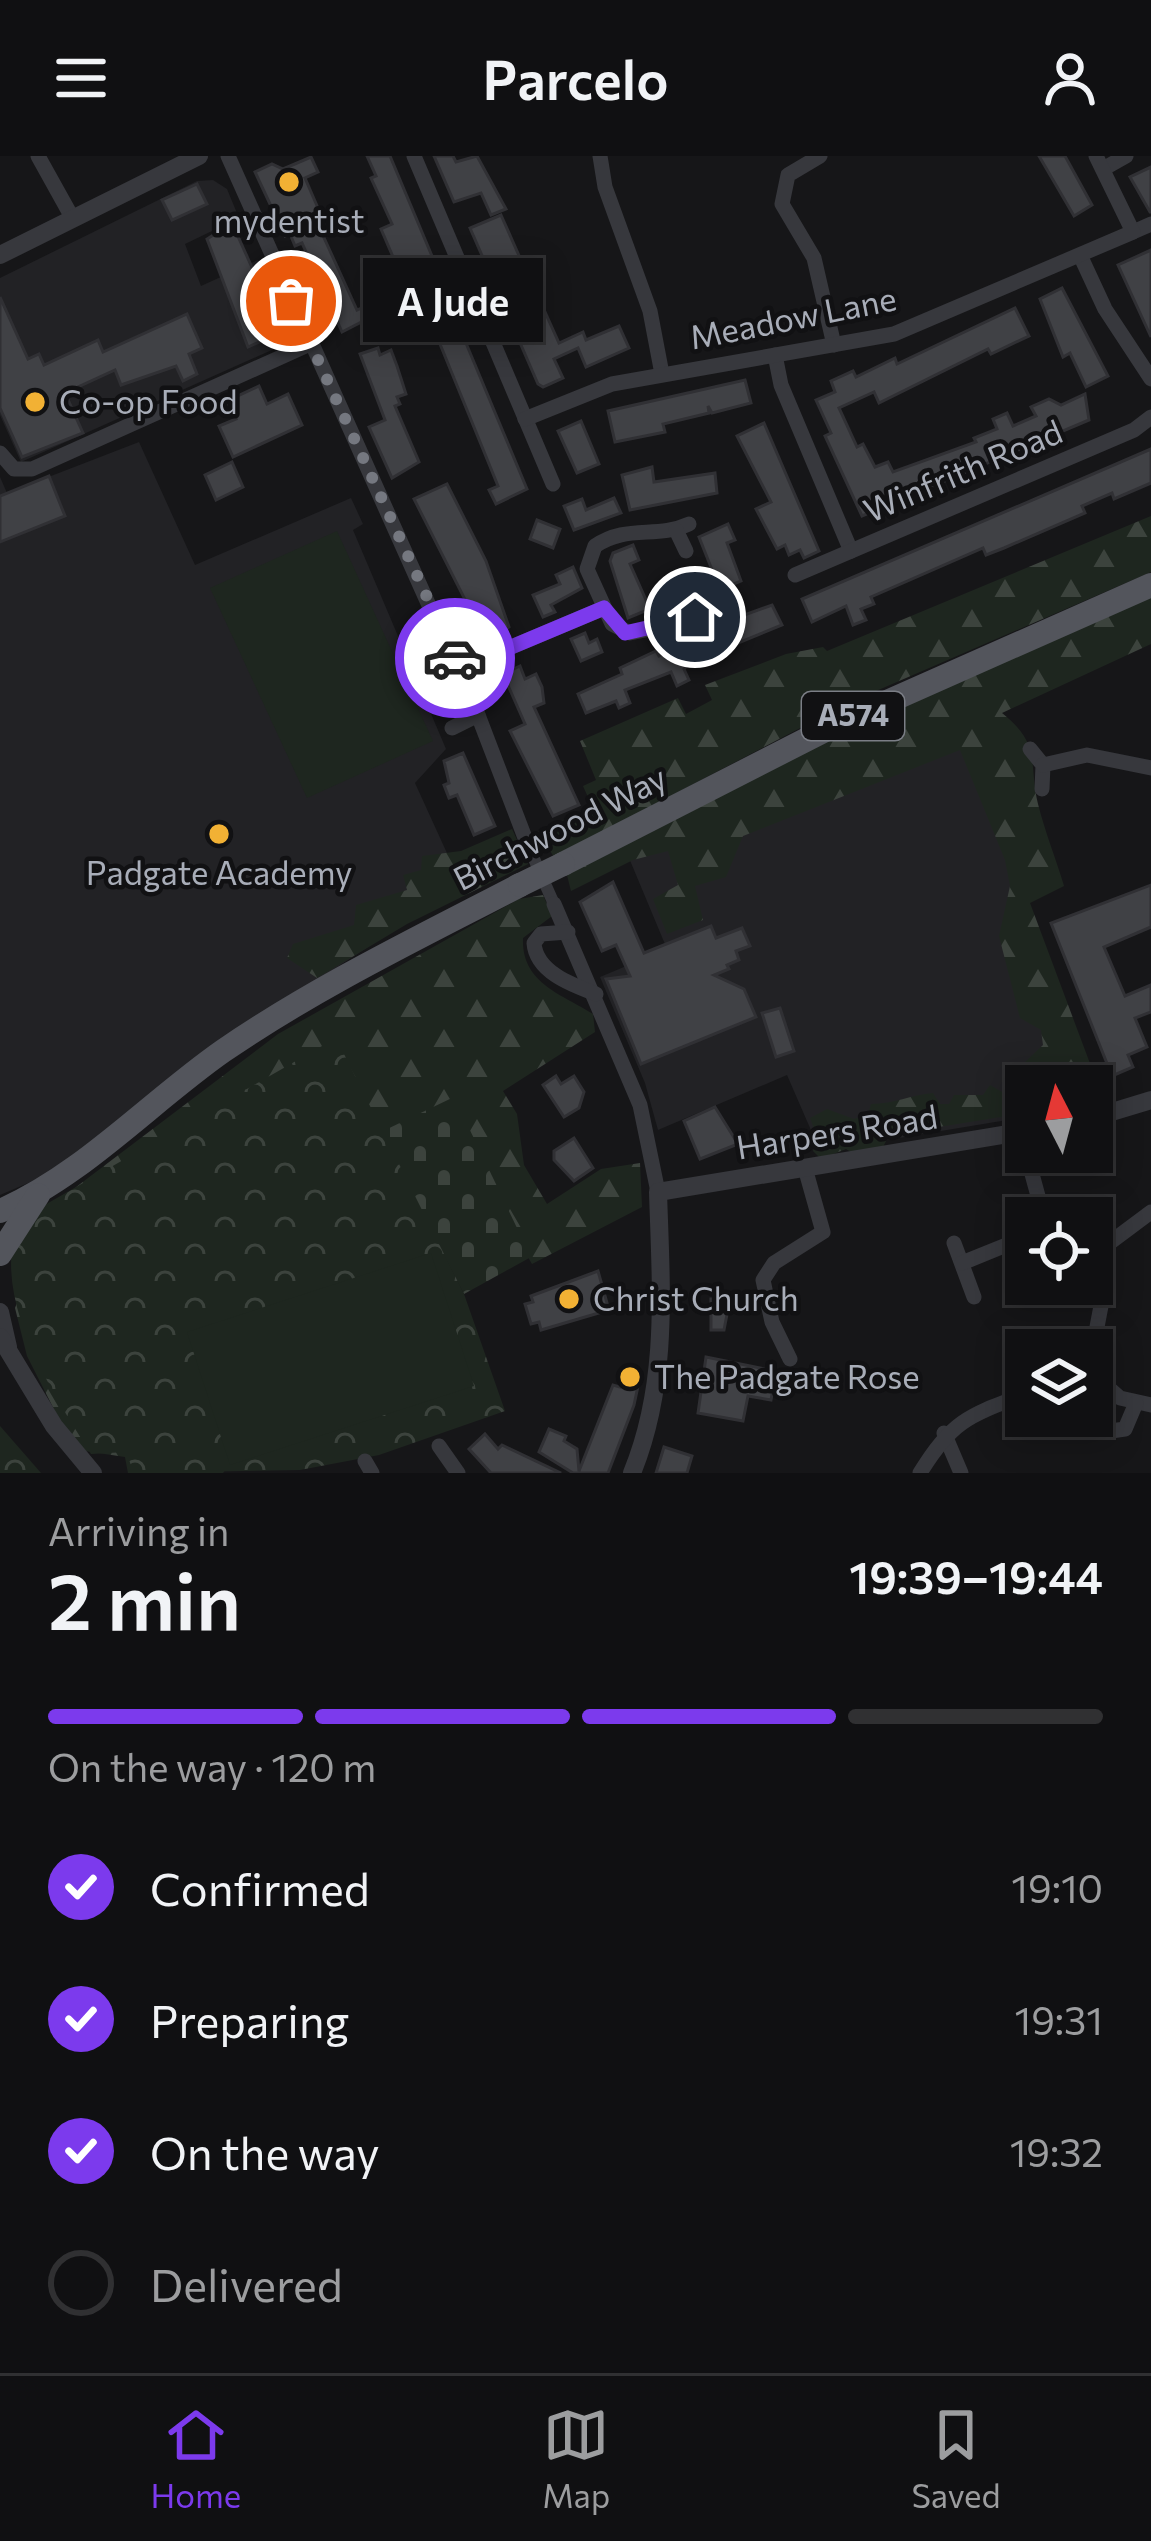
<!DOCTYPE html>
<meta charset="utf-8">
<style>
:root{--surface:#101012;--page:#1e1e20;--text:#f1f3f6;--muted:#9c9d9f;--line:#303032;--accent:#7c3aed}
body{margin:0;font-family:Commissioner,sans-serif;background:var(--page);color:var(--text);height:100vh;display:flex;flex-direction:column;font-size:45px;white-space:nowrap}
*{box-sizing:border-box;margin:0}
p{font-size:39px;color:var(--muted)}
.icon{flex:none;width:66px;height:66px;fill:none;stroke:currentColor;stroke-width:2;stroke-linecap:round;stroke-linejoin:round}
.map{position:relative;height:1317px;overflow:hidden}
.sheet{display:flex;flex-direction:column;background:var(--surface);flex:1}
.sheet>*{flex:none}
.needle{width:78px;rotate:354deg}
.tools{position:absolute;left:1005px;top:909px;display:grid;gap:24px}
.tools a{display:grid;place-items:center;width:108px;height:108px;border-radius:0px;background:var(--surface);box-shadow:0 6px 30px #0003,0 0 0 3px var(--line);font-size:60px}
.pin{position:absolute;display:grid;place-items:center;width:102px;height:102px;color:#fff;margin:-51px;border:6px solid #fff;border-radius:50%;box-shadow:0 3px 12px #0007}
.courier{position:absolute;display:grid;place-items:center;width:120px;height:120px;margin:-60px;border:9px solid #7c3aed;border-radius:50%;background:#fff;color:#222;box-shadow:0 3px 15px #0007}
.bubble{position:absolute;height:84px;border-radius:0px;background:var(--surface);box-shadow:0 6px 30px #0003,0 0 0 3px var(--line);font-size:39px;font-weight:600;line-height:84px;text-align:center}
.overview em{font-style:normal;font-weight:600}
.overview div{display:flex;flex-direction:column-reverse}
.overview{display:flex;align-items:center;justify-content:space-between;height:204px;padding:0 48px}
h1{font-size:78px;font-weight:600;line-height:90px}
.bar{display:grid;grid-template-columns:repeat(4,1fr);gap:18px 12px;align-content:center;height:144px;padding:0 48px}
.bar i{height:15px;border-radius:9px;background:var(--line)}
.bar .current{background:var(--accent)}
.bar p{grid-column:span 4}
ol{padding:0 48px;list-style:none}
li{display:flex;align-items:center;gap:36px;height:132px}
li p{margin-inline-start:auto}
li .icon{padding:12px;border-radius:50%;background:var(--accent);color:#fff;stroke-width:4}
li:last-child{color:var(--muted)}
li i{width:66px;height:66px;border:6px solid var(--line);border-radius:50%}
header{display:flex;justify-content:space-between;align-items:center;height:156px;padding:0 48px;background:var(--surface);font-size:54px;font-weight:600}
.tabs{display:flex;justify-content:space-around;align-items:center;height:168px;border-top:3px solid var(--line);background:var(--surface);font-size:33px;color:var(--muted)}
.tabs a{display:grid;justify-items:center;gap:6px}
.tabs .current{color:var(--accent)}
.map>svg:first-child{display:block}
</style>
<header><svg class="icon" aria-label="menu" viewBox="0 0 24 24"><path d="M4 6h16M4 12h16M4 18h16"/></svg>Parcelo<svg class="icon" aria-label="person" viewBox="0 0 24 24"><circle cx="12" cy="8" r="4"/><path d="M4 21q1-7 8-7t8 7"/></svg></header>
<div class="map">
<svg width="1151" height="1317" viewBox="0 0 1151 1317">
<defs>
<pattern id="forest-firs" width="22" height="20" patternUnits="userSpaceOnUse" patternTransform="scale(3)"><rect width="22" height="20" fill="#1e261f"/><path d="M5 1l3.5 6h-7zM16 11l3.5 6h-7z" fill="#3c433d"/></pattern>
<pattern id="cemetery-stones" width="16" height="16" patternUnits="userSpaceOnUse" patternTransform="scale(3)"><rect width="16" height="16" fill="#1e261f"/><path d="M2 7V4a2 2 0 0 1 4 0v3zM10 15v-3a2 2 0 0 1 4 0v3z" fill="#3c433d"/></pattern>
<pattern id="park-crowns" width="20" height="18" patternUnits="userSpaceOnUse" patternTransform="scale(3)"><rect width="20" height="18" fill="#1e261f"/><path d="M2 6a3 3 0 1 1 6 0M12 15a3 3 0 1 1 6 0" fill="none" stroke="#3c433d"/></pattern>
</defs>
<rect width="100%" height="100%" fill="#161618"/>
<g fill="#222225">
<polygon points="213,24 227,33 239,62 185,88 201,130 258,104 285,161 285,182 274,193 21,306 0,259 0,122 197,25"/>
<polygon points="139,286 195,409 351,342 363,368 353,374 446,593 415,627 462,730 243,872 47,1019 0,1039 0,321 7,337"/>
<polygon points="962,585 1099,944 1092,946 1092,930 1026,930 1026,961 820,995 787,919 658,974 645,927 600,821 667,793 629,702"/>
</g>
<g fill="url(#forest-firs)">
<polygon points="1151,360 1151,416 846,548 554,701 538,676 592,650 583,630 596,624 580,585 678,542 686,558 712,544 705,529 786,498 823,491 827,495"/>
<path d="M1151,435V488L1002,557C1042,589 1028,606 1038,648C1045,676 1056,703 1064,730L1030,747L1101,937L1092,943V930H1026V957L889,979L881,995L856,999L846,993L821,1003L813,995L817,981L810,962L827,953L854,963L868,958L871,948C894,948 911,939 933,937L940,948H949L954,939H983L990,929L1004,937L1028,922L1024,907L1043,889L1041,874L1020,862L999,780L1010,730L1005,704L960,594L743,680L726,721L695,730L703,764L667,778L653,743L678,729L668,695L633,704L571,735L567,719L781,601Z"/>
<polygon points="512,673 528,708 407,768 317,822 287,802 293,788 354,769 356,749 407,734 403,719 421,714 422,700 461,695"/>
<path d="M543,739L552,760L523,782C521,827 562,838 593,858L595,876L503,935L517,958L524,1009L547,1048L601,1013L640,1007L642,1051L532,1108L474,1008L223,1317H128L125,1301L85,1295L63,1271L27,1200L15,1152L55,1047L278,878L519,743Z"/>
</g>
<polygon fill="url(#cemetery-stones)" points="454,941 531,1101 464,1138 381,976"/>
<g fill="url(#park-crowns)">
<path d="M336,882L464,1138L505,1255L379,1299L300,1314L134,1317L126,1296L91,1298C56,1242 0,1158 13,1086C19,1074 34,1061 43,1050Z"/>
<polygon points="0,1270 41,1317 0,1317"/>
</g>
<g fill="#1e261f">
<polygon points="337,375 433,585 307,642 210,432"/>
<polygon points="431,1097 474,1230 230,1309 187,1176"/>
</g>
<g fill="#404145" stroke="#303034" stroke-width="3">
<polygon points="367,0 390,0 445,131 412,145 381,73 392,68 371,22 376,20"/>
<polygon points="434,0 453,0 456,6 477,0 506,53 491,59 481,37 454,46"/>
<polygon points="1039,0 1065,0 1092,49 1074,60"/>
<polygon points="311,1 318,16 305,22 321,59 315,62 357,154 366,150 371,161 342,176 302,87 295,90 290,78 285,80 255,16 272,8 283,13"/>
<polygon points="1151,11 1151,56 1150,56 1130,21"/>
<polygon points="197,28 207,48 172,64 162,44"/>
<polygon points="501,59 532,129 525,132 537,159 545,156 559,187 583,176 586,184 619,170 629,192 586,211 578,192 554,203 563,222 543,231 538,228 470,72"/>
<polygon points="232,67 281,176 248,191 207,83"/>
<polygon points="1151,94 1151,181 1118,109"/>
<polygon points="1062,132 1108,220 1086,231 1070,197 1063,201 1040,143"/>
<polygon points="0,141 28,203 39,198 44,209 98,184 103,196 187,158 202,192 189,198 197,218 183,225 176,210 121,229 115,214 65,237 83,277 22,301 0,252"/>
<polygon points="1015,152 1029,180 991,198 988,193 879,247 874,236 839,252 857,291 863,288 875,311 888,306 893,316 976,286 974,282 997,273 993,263 1007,257 1013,270 1036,260 1031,251 1049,243 1061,249 1085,238 1089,264 862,360 825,280 831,277 816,244 835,236 831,225 853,215 856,221 895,202 897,208"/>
<polygon points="453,156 527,333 496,348 489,334 498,330 431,166"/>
<polygon points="378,192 380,199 391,194 397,210 406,238 397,241 400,248 395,250 419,306 392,322 369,271 385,264 360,198"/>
<polygon points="745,224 751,247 712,257 708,250 709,257 663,268 665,276 615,286 608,255"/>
<polygon points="259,230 267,248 288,238 302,269 233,301 219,270 236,263 227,245"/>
<polygon points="581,265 599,308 577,317 558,275"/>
<polygon points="764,267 819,395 804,402 800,394 789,399 785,389 777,393 756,353 771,346 737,280"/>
<polygon points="1151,293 1151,327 1114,343 1112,337 1082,350 1085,357 1004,392 986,399 983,392 871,441 874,448 861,453 866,464 853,469 846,450 812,466 802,443"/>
<polygon points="232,306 243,331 216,344 205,319"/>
<polygon points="652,311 654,326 715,317 717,337 630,354 622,319"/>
<polygon points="49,320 65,360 0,386 0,340"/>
<polygon points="447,328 486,405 509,471 487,487 414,343"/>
<polygon points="614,342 621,357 574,374 564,350 582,343 586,354"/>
<polygon points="537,364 560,373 553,392 530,383"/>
<polygon points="728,368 735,384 727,387 741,425 720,434 699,381"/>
<polygon points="633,389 639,404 630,408 650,453 628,462 610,405 613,397"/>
<polygon points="573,411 582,432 551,449 555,456 543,461 533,439 560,428 556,419"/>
<polygon points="772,449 782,469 689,507 684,513 689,524 677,530 671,516 625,534 630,547 619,552 616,545 586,557 578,538 622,518 620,512 656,495 659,500 695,478 698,486 722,475 719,468"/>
<polygon points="585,477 589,487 597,483 602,496 581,505 571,483"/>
<polygon points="520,510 525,523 536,518 542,531 544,547 534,551 579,649 553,660 510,575 525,568 503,518"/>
<polygon points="463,597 495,670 474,679 457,639 449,642 444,629 449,627 444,605"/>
<polygon points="613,726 644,797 711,770 716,782 742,772 750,790 736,795 739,804 727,809 729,813 714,819 744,833 756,861 641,908 606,823 630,820 616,789 602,795 580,746"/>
<polygon points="1151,729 1151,771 1104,791 1125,840 1151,829 1151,856 1135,862 1147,891 1128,899 1133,911 1112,920 1051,767"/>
<polygon points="780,852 794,895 776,901 762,857"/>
<polygon points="556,920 561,928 574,920 584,936 579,952 564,961 543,929"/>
<polygon points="715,951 738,988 700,1003 684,965"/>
<polygon points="574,982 593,1012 574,1025 554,1004 554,995"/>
<polygon points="598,1115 609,1154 541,1174 539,1166 531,1168 525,1148 533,1146 531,1140"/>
<polygon points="711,1143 730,1143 724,1174 711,1174"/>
<polygon points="706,1201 765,1213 763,1226 774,1228 771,1244 748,1240 743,1265 698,1257"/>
<polygon points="635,1211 641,1216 634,1249 608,1317 573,1317 539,1296 549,1273 566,1280 564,1285 577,1293 579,1315 613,1229 620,1231 620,1216"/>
<polygon points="485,1278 498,1293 502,1289 561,1317 491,1317 469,1293"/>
<polygon points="664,1291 692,1300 687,1317 656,1317"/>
</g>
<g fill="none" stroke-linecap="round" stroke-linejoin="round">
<polyline stroke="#37383d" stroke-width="12" points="527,687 554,748"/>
<g stroke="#37383d" stroke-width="15">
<polyline points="38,0 73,63"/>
<polyline points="228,0 478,559"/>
<polyline points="414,0 553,328"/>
<polyline points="600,0 605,31 650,155 662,218"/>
<polyline points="820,0 788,19 782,48 814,102 834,189"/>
<polyline points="1103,13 1126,0"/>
<polyline points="1133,76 1151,68"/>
<polyline points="1080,99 1105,153 1151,223"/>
<polyline points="775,199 781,229 851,395"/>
<polyline points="525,263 612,228 894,178 1133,76 1096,0"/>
<polyline points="0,297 14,313 32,313 310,188"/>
<path d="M689,368C656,383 627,368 595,390L587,413L612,468L630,477L675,468L726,448"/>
<polyline points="676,374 686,395"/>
<polyline points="795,419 1134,274 1151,261"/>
<polyline points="703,435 712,455"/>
<polyline points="459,513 604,452"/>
<polyline points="452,572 478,559 527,687"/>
<polyline points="1030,593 1043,609 1042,633"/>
<polyline points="1043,609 1087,599 1151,612"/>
<polyline points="554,748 640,949 658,1036"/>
<path d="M568,776L541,778L534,787C536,816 572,829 596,838"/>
<polyline points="1026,996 1044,1062"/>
<polyline points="954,1087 974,1141"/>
<polyline points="1092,1100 1151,1056"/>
<polyline points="962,1107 1026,1081"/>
<polyline points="1092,1124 1101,1150 1092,1197"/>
<polyline points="790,1203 772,1166 763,1124 774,1107 823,1076 805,1012"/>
<polyline points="1092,1217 1120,1242 1151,1249"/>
<polyline points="1108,1234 1099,1259 1111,1275 1125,1273 1136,1247"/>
<polyline points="944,1277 961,1317"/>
<polyline points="439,1290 458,1317"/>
<polyline points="365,1305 372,1317"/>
<path d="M920,1317C952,1264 970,1259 1026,1238"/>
</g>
<g stroke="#37383d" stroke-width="18">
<polyline points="0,99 199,0"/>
<polyline points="1092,962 1151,944"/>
<polyline points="0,1156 8,1191"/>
<polyline points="0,1181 54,1270 93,1317"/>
<path d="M632,1317C669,1227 661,1132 658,1036L1026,975"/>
</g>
<g stroke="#53555c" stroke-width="24">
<polyline points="563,708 833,570 1151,429"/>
<path d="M0,1055C82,1020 150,946 223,895C316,831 420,781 520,729"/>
<polyline points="0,1098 38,1039"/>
</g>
<polyline stroke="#53555c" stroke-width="24" points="520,729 563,708"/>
</g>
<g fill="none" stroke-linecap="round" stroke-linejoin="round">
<polyline stroke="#757880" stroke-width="12" stroke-dasharray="0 21.6" points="291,145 455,502"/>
<polyline stroke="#7c3aed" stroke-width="15" points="455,502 459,513 604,452 625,477 695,461"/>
</g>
<g fill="#f2b134" stroke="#111113" stroke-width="4.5">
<circle cx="289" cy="26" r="12"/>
<circle cx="35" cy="246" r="12"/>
<circle cx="219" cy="678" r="12"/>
<circle cx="569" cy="1143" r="12"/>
<circle cx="630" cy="1221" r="12"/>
</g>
<g text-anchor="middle" stroke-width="9" stroke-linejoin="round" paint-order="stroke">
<rect fill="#111113" stroke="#7b7e86" stroke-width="3" x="802" y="536" width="102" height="48" rx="9"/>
<g font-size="30" font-weight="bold" fill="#a8adb8">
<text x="853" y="570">A574</text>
</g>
<g font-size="33" fill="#a8adb8" stroke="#111113" text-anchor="start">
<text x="289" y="77" text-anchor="middle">mydentist</text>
<text x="59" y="258">Co-op Food</text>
<text x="219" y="729" text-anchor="middle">Padgate Academy</text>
<text x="593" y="1155">Christ Church</text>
<text x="654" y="1233">The Padgate Rose</text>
</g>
<g font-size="33" fill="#a8adb8" stroke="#111113">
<text transform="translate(793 162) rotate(-11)" y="12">Meadow Lane</text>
<text transform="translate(963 315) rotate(-23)" y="12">Winfrith Road</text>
<text transform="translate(560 672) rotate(-27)" y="12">Birchwood Way</text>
<text transform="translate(837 976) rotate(-9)" y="12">Harpers Road</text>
</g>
</g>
</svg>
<div class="tools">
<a><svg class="needle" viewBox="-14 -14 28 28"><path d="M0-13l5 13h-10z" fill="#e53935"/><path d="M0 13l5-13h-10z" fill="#9c9d9f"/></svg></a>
<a><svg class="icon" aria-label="locate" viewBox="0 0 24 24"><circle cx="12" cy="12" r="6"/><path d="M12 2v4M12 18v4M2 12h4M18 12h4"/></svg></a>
<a><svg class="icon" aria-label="layers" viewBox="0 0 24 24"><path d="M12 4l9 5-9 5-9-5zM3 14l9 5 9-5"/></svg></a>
</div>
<div class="pin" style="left:291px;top:145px;background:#ea580c"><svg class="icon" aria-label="bag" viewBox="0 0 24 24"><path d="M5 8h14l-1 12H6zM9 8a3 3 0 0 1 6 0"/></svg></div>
<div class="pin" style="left:695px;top:461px;background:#1f2937"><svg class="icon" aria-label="home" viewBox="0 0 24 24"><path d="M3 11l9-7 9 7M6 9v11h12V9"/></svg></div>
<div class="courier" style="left:455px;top:502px"><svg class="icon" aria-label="car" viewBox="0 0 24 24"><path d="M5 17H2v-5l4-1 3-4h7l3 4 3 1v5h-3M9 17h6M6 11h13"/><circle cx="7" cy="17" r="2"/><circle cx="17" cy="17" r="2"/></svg></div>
<div class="bubble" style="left:363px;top:102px;width:180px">A Jude</div>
</div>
<section class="sheet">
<div class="overview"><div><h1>2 min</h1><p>Arriving in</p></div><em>19:39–19:44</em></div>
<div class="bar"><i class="current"></i><i class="current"></i><i class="current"></i><i></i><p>On the way · 120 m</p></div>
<ol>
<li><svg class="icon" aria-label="check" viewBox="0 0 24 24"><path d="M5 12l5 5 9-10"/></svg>Confirmed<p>19:10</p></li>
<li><svg class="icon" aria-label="check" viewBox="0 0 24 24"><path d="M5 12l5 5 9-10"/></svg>Preparing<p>19:31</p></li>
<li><svg class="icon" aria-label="check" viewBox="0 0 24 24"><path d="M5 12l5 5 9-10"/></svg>On the way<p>19:32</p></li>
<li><i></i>Delivered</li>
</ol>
</section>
<nav class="tabs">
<a class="current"><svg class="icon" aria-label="home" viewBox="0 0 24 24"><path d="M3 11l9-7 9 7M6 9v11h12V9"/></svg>Home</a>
<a><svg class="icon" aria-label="map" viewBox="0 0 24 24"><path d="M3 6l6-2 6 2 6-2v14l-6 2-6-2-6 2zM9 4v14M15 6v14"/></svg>Map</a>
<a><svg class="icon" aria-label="saved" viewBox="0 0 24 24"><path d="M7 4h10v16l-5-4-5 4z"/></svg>Saved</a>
</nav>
